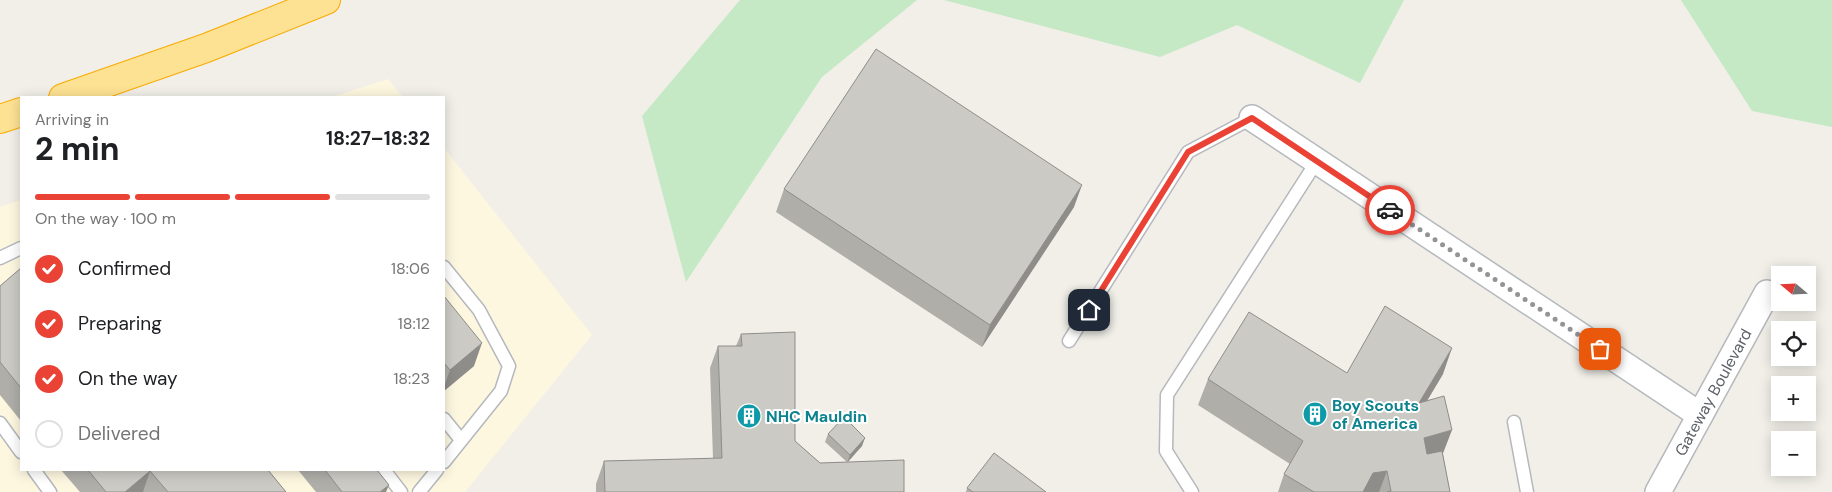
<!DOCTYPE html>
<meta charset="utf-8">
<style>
:root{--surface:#fff;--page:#f6f6f6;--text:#202124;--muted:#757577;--line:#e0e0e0;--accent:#ea4335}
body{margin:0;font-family:"DM Sans",sans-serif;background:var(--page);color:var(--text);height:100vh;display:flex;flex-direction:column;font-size:19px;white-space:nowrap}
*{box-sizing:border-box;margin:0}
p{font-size:16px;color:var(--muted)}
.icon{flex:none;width:28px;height:28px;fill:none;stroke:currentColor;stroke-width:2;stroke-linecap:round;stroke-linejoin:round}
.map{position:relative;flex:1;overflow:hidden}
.side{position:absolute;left:20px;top:96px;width:425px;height:375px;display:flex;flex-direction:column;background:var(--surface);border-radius:0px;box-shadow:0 2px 12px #0003}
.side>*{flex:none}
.needle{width:32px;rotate:289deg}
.tools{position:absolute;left:1771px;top:266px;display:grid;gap:10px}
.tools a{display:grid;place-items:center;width:45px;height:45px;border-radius:0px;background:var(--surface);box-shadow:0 2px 12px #0003;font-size:25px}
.pin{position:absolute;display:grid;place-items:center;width:42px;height:42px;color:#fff;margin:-21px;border-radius:10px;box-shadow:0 2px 8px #0006}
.courier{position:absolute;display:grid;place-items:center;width:50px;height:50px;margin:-25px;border:4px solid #ea4335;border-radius:50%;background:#fff;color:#222;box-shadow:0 1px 6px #0007}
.summary em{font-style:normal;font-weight:700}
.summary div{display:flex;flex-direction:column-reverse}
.summary{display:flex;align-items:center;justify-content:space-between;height:85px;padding:0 15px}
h1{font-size:32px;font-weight:700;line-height:38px}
.bar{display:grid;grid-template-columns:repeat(4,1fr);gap:8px 5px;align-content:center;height:60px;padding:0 15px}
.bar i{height:6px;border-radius:4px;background:var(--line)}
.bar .on{background:var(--accent)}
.bar p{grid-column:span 4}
ol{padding:0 15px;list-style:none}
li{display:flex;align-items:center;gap:15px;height:55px}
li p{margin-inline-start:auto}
li .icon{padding:5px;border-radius:50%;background:var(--accent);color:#fff;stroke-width:4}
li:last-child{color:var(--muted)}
li i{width:28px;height:28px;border:2px solid var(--line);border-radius:50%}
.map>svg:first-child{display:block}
</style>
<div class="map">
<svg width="1832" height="492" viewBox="0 0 1832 492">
<rect width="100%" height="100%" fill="#f1efe8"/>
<g fill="#fef7e0">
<polygon points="388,79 403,97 332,97"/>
<polygon points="444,148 592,335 465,492 0,492 0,207 21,200 21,470 444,470"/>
</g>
<g fill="#c5e8c5">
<polygon points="740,0 917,0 822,77 686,282 642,116"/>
<polygon points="944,0 1404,0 1360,83 1237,25 1160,57"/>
<polygon points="1681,0 1832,0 1832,127 1752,111"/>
</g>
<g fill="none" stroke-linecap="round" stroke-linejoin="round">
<defs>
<g id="lane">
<polyline points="0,258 21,248"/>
<polyline points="444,267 479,310 509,366 501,391 444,462"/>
<polyline points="1069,341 1188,152 1252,118"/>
<polyline points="444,419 461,440"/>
<polyline points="1514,422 1527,492"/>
<polyline points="0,423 21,452"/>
<polyline points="34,470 50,492"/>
<polyline points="384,470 401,492"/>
<polyline points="419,492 437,470"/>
<polyline points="1192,492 1166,451 1167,395 1317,161"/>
</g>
<g id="street">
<polyline points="1252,118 1700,415"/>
<path id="s1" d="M1658,492L1767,293"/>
</g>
<g id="highway">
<polyline points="63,98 206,48 326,0"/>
<polyline points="0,119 21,112"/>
</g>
</defs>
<use href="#lane" stroke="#b5b8bc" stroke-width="15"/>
<use href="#street" stroke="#b5b8bc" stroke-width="28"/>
<use href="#highway" stroke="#f9ab00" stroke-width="30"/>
<use href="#lane" stroke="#fff" stroke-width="12"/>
<use href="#street" stroke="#fff" stroke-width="25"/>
<use href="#highway" stroke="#fde293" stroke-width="28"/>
</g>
<g fill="#afaea9">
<polygon points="784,189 1074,207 982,347 776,212"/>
<polygon points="21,268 21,421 0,395 0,286"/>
<polygon points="444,296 474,366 444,391"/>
<polygon points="741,334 795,441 820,463 847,462 825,442 828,434 862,446 847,462 904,492 596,492 596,484 604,461 713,459 710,368 718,346 736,346"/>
<polygon points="1347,373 1443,374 1427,401 1443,454 1450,492 1278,492 1284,474 1290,464 1198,405 1208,379"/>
<polygon points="61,470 268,470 286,492 80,492"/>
<polygon points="298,470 377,470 386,492 316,492"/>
<polygon points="967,488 1046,492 966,492"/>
</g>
<g fill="#8f8d8a">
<polygon points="1082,185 1074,207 982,347 990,325"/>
<polygon points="482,343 474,366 444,391 444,387 450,370"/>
<polygon points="1452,348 1443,374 1410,429 1419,403"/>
<polygon points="1452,430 1442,456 1414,464 1424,438"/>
<polygon points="865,438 862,446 847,463 850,455"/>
<polygon points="150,471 143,492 125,492"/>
<polygon points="1387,471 1379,492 1363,492 1373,473"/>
<polygon points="389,485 386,492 380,492"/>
</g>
<g fill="#cccac5" stroke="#8f8d8a">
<polygon points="876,49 1082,185 990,325 784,189"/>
<polygon points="21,268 21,388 0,362 0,286"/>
<polygon points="444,296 482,343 450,370 444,363"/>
<polygon points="1385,306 1452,348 1419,403 1444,396 1452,430 1424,438 1427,454 1442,451 1450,492 1387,492 1391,491 1387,471 1373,473 1363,492 1314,492 1284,474 1303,441 1208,379 1249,312 1347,373"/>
<polygon points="795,332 795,441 820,463 904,460 904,492 605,492 604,461 722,458 718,346 742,346 741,334"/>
<polygon points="844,417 865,438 850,455 828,434"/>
<polygon points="994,453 1046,492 973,492 967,488"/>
<polygon points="88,470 268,470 286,492 168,492 150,471 125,492 106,492"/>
<polygon points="325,470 377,470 389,485 380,492 342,492"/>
</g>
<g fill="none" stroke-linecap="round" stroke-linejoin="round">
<polyline stroke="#929495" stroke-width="5" stroke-dasharray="0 9" points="1390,210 1600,349"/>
<polyline stroke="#ea4335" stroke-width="6" points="1089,310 1188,152 1252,118 1390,210"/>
</g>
<defs>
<symbol id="building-disc" viewBox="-11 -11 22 22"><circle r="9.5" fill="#0f9aa8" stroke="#fff"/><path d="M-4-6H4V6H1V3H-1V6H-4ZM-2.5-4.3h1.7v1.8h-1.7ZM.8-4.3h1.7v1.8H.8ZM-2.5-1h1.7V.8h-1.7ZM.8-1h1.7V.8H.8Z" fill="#fff"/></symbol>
</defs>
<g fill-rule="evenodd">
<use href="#building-disc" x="1301" y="400" width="28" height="28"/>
<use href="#building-disc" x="735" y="402" width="28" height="28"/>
</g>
<g text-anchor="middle" stroke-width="4" stroke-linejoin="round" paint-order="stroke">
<g font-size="16" fill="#5f6368" stroke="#fff">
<text dy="6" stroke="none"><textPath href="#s1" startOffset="114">Gateway Boulevard</textPath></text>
</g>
<g font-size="16" font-weight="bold" fill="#0d838f" stroke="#fff" text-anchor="start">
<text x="1332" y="411">Boy Scouts<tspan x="1332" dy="18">of America</tspan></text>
<text x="766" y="422">NHC Mauldin</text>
</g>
</g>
</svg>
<div class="tools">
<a><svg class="needle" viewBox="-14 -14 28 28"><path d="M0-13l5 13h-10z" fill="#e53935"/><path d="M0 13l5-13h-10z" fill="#757577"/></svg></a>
<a><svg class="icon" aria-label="locate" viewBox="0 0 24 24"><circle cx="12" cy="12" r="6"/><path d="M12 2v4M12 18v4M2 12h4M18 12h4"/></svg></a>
<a>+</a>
<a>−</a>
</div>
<div class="pin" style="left:1600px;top:349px;background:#ea580c"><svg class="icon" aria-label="bag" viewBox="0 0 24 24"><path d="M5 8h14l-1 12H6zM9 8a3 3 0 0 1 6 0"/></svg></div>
<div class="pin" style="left:1089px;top:310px;background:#1f2937"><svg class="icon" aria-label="home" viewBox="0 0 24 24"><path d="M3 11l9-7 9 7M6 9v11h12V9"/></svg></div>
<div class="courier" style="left:1390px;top:210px"><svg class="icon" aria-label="car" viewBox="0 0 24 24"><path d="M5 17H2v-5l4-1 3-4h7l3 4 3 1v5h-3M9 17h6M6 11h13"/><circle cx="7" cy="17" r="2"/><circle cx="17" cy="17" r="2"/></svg></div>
<section class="side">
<div class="summary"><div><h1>2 min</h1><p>Arriving in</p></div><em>18:27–18:32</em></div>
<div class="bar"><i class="on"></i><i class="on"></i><i class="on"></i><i></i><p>On the way · 100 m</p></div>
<ol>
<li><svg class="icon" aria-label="check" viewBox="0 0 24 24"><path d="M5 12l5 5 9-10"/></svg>Confirmed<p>18:06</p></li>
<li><svg class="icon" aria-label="check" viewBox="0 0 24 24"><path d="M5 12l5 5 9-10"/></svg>Preparing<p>18:12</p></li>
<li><svg class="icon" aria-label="check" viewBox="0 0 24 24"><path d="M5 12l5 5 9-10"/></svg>On the way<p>18:23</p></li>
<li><i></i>Delivered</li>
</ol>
</section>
</div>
